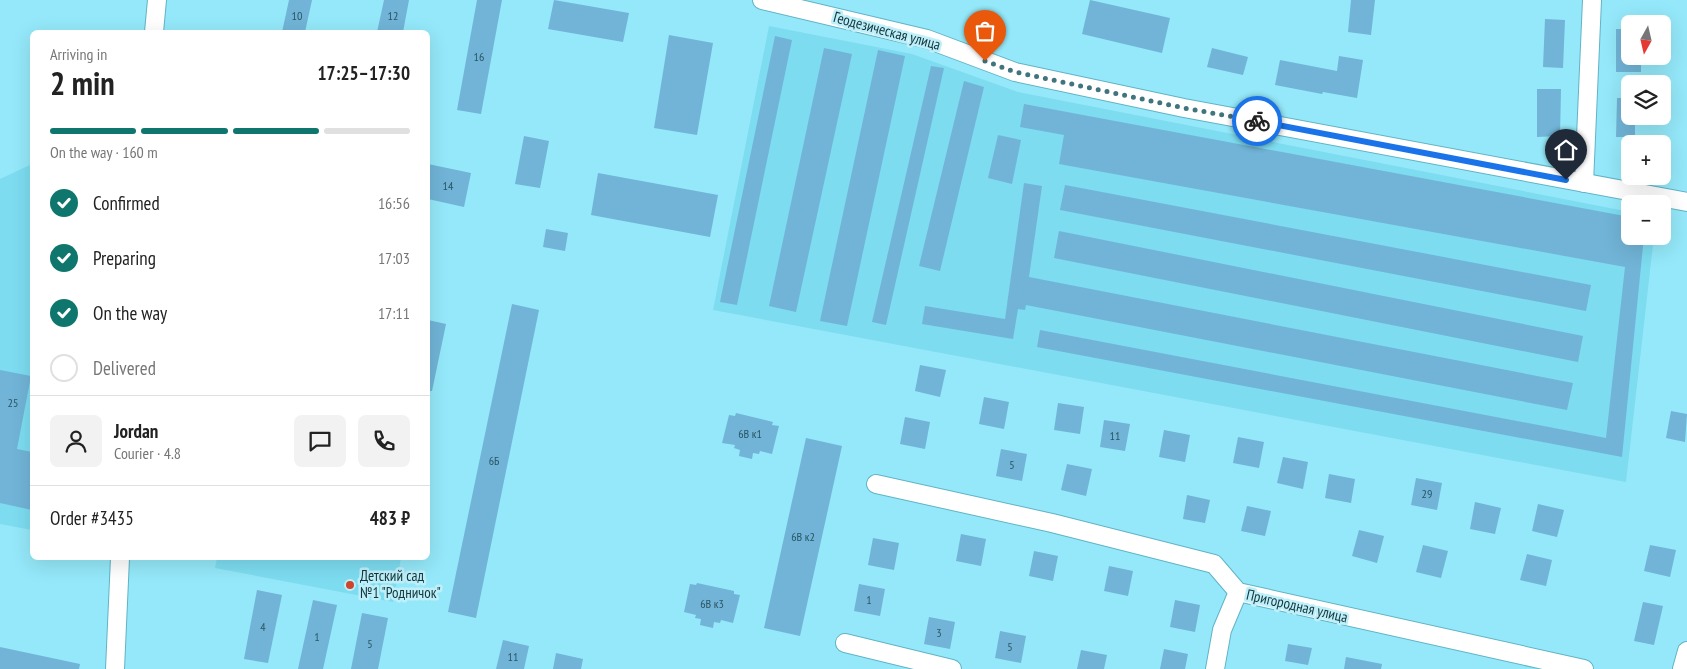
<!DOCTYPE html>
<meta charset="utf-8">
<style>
:root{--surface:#fff;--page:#f2f2f2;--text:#222;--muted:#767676;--line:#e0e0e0;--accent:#0f766e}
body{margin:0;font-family:"PT Sans Narrow",sans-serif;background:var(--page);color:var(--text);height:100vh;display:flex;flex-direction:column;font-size:19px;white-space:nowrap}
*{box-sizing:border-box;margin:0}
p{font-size:16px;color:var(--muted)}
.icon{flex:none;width:28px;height:28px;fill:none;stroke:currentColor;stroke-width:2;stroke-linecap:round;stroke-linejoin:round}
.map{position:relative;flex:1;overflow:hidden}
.side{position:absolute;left:30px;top:30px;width:400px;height:530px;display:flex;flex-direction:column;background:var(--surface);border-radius:8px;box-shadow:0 5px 20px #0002}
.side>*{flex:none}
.needle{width:32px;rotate:188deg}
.fabs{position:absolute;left:1621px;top:15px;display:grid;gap:10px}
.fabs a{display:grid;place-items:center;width:50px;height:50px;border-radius:8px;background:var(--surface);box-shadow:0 5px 20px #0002;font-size:25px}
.pin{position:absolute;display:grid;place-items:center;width:42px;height:42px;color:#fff;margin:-51px -21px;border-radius:50% 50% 50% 0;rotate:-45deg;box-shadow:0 0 5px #0007}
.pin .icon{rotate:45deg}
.courier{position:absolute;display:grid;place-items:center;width:50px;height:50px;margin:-25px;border:4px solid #1a73e8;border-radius:50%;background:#fff;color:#222;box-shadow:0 1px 6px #0007}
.headline em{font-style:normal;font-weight:600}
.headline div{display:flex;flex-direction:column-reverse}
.headline{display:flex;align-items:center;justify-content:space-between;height:85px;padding:0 20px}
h1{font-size:32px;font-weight:600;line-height:38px}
.bar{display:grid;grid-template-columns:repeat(4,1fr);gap:8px 5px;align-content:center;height:60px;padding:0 20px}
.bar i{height:6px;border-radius:4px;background:var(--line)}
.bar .current{background:var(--accent)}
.bar p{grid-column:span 4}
.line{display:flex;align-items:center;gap:12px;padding:0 20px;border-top:1px solid var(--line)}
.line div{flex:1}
.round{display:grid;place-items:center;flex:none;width:52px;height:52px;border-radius:8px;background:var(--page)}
ol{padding:0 20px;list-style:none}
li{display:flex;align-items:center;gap:15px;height:55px}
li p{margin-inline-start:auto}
li .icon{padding:5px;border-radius:50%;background:var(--accent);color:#fff;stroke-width:4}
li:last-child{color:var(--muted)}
li i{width:28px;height:28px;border:2px solid var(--line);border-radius:50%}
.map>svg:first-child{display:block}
</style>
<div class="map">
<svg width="1687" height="669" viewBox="0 0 1687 669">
<rect width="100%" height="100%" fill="#94e8f9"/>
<g fill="#7ddcf0">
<polygon points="769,26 912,54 1018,92 1630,212 1630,236 1654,236 1626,482 713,310"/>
<polygon points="32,164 32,530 0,524 0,179"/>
<polygon points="217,558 401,558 393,602 215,568"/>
</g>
<g fill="#71b4d7">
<polygon points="289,0 312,0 305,32 282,32"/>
<polygon points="384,0 409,0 403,32 377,32"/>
<polygon points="477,0 502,0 481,114 457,110"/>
<polygon points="554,0 629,13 623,42 548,29"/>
<polygon points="1090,0 1170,18 1162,53 1082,34"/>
<polygon points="1351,0 1375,0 1371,35 1348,32"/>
<polygon points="1545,19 1565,20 1563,68 1543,67"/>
<polygon points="1616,29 1630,29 1630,56 1641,56 1641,72 1616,72"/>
<polygon points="669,35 713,43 697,135 654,128"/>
<polygon points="775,36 792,40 737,305 720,302"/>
<polygon points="824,48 852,54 796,312 769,306"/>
<polygon points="1212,48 1248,57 1243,75 1207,67"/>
<polygon points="878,50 905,56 847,326 820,321"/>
<polygon points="1339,56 1363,60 1357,98 1323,92 1322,94 1275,85 1280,60 1337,71"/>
<polygon points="931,66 944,68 886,325 872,322"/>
<polygon points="964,81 984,87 940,271 919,266"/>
<polygon points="1537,89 1561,89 1560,136 1537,137"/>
<polygon points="1617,98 1630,98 1630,116 1635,116 1635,137 1616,137"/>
<polygon points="1024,104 1630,217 1630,236 1644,236 1622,457 1037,347 1040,330 1606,438 1625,267 1059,164 1064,135 1020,127"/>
<polygon points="998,135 1021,140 1012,184 988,178"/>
<polygon points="524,136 549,141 540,188 515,184"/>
<polygon points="428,164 471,173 464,207 428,199"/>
<polygon points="598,173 718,195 710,237 591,215"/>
<polygon points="1024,183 1042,186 1029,277 1573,383 1567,410 1026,305 1025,310 1018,309 1013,339 922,324 925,306 1005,319"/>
<polygon points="1065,185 1591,285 1586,311 1060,210"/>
<polygon points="546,229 568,233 565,251 543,247"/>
<polygon points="1059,231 1583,336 1578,362 1054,258"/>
<polygon points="512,304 539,310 476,618 448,612"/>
<polygon points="428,320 446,324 432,391 428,391"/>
<polygon points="920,365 946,370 940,397 915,391"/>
<polygon points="0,370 31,376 17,449 32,452 32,510 0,503"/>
<polygon points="984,397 1009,402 1004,429 979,424"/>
<polygon points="1058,403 1084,407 1080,434 1054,430"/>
<polygon points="1671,411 1687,414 1685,442 1666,438"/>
<polygon points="736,413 773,422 772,425 779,426 772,454 760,451 759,454 753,453 752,459 739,456 740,450 734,448 735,445 722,443 729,415 735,416"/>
<polygon points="905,417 930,422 925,449 900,444"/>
<polygon points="1104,420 1130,424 1125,451 1100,447"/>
<polygon points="1164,430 1190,435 1185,462 1159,457"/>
<polygon points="1238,437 1264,442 1259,468 1233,463"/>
<polygon points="806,438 842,446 800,636 764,628"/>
<polygon points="1001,449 1027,454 1022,481 996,476"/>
<polygon points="1283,457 1308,462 1303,489 1277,483"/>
<polygon points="1067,464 1092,469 1086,496 1061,490"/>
<polygon points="1329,474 1355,479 1351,503 1325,498"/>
<polygon points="1416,478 1442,483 1437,510 1411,505"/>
<polygon points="1187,495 1210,500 1205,523 1183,519"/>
<polygon points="1475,502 1501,508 1495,534 1470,529"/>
<polygon points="1538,504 1564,510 1557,537 1532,531"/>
<polygon points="1247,506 1271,511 1265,536 1241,531"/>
<polygon points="1359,530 1384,536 1377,563 1352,556"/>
<polygon points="961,534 986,539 981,566 956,561"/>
<polygon points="873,538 899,543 894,570 868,565"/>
<polygon points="1423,545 1448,551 1441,578 1416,572"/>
<polygon points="1650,545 1676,550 1670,577 1644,571"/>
<polygon points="1034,551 1058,556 1053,581 1029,576"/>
<polygon points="1527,554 1552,560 1546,586 1520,580"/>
<polygon points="1109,566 1133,571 1128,596 1104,591"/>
<polygon points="697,583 734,591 734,594 740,595 733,623 721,620 720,623 714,622 713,628 700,625 701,619 695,618 696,615 684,612 690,584 696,585"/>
<polygon points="859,584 885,589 880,616 854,611"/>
<polygon points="257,590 282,595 268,663 244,659"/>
<polygon points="313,600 337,605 323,669 298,669"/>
<polygon points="1175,600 1200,605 1195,632 1170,627"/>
<polygon points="1643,602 1663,606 1654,645 1634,641"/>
<polygon points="362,613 388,618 378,669 351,669"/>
<polygon points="929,617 955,622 950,649 924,644"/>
<polygon points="1000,631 1026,636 1021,663 995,658"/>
<polygon points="503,640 529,646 524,669 496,669"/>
<polygon points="1288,644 1312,648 1308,665 1285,661"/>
<polygon points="0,647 80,664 79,669 0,669"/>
<polygon points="1164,649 1188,654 1185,669 1160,669"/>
<polygon points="1081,650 1107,655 1104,669 1077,669"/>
<polygon points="556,653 583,659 581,669 553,669"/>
<polygon points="1346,657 1382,664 1381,669 1344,669"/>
</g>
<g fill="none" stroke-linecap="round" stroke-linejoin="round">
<defs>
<g id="minor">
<polyline points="762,0 927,39 1015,72 1184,108 1687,202"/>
<polyline points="154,32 157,0"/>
<polyline points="1584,183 1592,0"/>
<polyline points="876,484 1052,523 1214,564 1238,592 1584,669"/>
<polyline points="845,643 952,669"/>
<polyline points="115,669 120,558"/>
<polyline points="1215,669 1222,630 1238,592"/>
<polyline points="1682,669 1687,651"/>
</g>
</defs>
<use href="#minor" stroke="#60b4c5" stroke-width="20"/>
<use href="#minor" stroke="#fff" stroke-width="18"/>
</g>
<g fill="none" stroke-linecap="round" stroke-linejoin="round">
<polyline stroke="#40747f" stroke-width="5" stroke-dasharray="0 9" points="985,61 1015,72 1184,108 1257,121"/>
<polyline stroke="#1a73e8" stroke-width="6" points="1257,121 1566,180"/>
</g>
<circle fill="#cf442b" stroke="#bfeff9" stroke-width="2" cx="350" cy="585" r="5"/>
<g text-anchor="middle" stroke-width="5" stroke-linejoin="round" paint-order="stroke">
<g font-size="12" fill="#2a5664">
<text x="297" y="20">10</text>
<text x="393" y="20">12</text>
<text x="479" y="61">16</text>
<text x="448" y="190">14</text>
<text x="13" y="407">25</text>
<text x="750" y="438">6В к1</text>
<text x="1115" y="440">11</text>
<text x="494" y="465">6Б</text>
<text x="1012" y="469">5</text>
<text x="1427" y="498">29</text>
<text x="803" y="541">6В к2</text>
<text x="869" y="604">1</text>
<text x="712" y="608">6В к3</text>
<text x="263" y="631">4</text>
<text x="939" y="637">3</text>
<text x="317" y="641">1</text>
<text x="370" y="648">5</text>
<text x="1010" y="651">5</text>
<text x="513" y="661">11</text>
</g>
<g font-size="15" fill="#12363d" stroke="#bfeff9">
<text transform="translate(887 31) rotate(15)" y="5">Геодезическая улица</text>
<text transform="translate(1297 606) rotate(13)" y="5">Пригородная улица</text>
</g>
<g font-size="15" fill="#12363d" stroke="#bfeff9" text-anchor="start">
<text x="360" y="581">Детский сад<tspan x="360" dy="17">№1 "Родничок"</tspan></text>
</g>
</g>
</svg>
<div class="fabs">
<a><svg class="needle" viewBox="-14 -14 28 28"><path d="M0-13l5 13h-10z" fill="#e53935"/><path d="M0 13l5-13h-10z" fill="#767676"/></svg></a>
<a><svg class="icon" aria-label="layers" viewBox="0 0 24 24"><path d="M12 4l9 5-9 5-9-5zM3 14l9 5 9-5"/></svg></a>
<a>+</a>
<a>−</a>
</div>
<div class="pin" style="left:985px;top:61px;background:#ea580c"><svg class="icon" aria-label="bag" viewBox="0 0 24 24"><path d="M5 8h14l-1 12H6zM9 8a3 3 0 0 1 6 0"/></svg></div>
<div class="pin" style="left:1566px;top:180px;background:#1f2937"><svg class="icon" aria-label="home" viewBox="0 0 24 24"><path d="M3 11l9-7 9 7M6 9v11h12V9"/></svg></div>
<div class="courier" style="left:1257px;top:121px"><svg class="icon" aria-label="bike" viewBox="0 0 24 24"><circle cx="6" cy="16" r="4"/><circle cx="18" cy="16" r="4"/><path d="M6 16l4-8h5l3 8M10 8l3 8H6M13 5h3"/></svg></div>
<section class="side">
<div class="headline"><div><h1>2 min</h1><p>Arriving in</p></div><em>17:25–17:30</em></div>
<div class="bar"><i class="current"></i><i class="current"></i><i class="current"></i><i></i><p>On the way · 160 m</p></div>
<ol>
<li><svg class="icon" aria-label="check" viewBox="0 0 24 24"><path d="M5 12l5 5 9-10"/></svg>Confirmed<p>16:56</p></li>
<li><svg class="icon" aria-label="check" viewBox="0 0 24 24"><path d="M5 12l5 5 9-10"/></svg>Preparing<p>17:03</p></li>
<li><svg class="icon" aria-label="check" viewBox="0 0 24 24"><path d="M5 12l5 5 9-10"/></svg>On the way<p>17:11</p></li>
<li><i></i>Delivered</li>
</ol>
<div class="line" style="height:90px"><a class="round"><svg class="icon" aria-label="person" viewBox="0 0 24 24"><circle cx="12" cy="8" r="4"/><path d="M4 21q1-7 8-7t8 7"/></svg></a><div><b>Jordan</b><p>Courier · 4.8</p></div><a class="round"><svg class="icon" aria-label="chat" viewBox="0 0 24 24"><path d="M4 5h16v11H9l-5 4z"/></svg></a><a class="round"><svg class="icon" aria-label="phone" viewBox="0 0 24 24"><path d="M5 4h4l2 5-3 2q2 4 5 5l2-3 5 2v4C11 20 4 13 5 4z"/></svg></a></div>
<div class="line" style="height:65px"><div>Order #3435</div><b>483 ₽</b></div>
</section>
</div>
